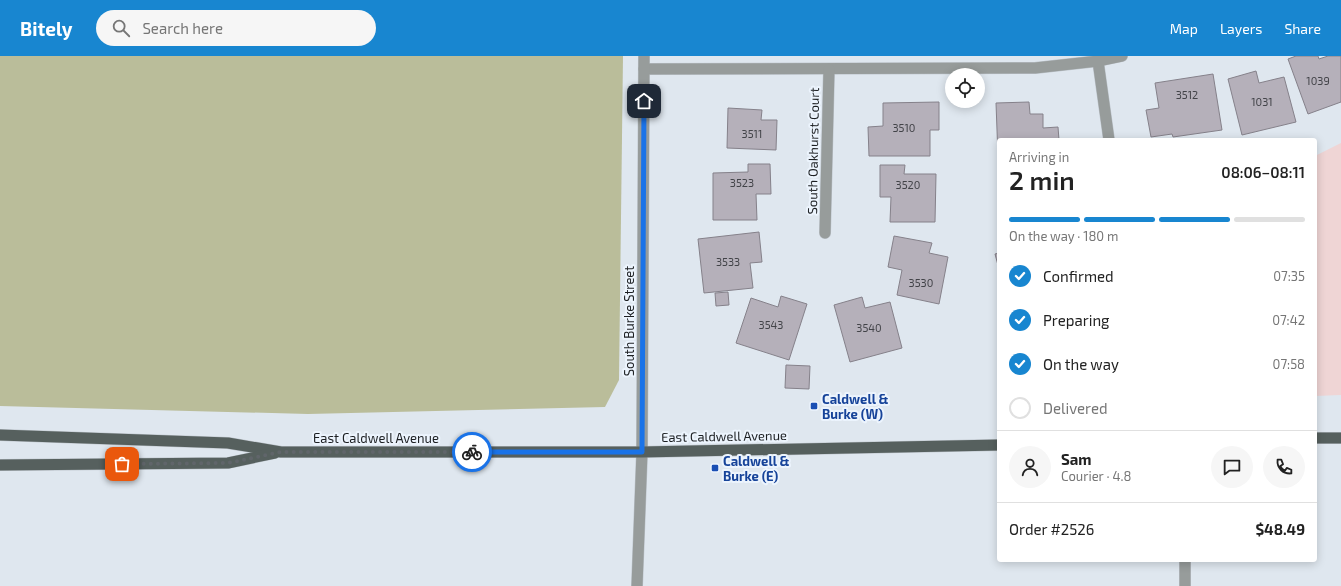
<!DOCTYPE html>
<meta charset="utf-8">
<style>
:root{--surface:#fff;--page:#f6f6f6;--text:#222;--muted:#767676;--line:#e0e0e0;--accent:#1886d0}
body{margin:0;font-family:"Exo 2",sans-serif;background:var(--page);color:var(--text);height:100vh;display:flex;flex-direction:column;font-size:15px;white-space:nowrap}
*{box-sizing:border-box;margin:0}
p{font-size:13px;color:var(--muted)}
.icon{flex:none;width:22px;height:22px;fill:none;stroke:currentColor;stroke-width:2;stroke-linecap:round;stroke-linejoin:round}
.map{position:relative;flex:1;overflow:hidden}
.panel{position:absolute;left:997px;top:82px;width:320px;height:424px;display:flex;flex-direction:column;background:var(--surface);border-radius:4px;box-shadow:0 2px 10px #0003}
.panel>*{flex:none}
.controls{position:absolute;left:945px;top:12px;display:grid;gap:8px}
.controls a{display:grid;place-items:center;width:40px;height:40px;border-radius:50%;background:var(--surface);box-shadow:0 2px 10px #0003;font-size:20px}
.pin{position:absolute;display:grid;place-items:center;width:34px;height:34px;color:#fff;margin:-17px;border-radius:8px;box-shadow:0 2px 6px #0006}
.courier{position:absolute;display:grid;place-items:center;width:40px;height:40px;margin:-20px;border:3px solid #1a73e8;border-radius:50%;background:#fff;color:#222;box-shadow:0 1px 5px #0007}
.head em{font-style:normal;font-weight:600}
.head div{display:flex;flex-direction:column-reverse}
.head{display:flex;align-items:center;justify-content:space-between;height:68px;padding:0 12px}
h1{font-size:26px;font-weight:600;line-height:30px}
.bar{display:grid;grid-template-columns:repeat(4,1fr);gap:6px 4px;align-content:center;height:48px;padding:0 12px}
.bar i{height:5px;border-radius:3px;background:var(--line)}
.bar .on{background:var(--accent)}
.bar p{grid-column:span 4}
.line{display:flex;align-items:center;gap:10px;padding:0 12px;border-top:1px solid var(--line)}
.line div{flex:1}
.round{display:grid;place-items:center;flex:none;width:42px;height:42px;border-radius:21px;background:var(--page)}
ol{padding:0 12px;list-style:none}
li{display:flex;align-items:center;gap:12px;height:44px}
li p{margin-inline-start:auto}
li .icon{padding:4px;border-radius:50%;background:var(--accent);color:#fff;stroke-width:4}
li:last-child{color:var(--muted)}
li i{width:22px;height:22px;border:2px solid var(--line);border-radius:50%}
header{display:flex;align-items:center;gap:24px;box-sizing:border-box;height:56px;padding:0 20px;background:var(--accent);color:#fff}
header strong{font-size:19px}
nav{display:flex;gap:22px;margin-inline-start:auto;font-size:14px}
.search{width:280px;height:36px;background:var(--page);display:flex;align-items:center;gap:10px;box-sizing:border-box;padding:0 14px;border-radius:22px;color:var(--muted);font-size:15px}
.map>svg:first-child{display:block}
</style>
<header>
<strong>Bitely</strong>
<div class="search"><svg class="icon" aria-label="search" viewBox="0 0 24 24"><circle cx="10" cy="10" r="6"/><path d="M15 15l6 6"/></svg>Search here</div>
<nav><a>Map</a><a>Layers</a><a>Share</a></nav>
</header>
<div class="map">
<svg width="1341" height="530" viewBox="0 0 1341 530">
<rect width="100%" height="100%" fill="#dfe7ef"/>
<polygon fill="#efd5d5" points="1341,87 1341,339 1315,340 1315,100"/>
<polygon fill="#babd9a" points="0,0 623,0 619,324 605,351 308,358 0,350"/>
<g fill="#b5b0ba" stroke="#85818a">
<polygon points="1296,0 1318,0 1319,3 1328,0 1341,0 1341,46 1308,58 1288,3"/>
<polygon points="1256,15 1259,27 1284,21 1296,66 1242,79 1228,23"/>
<polygon points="1213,18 1222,74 1173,81 1172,78 1151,81 1146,54 1159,52 1155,27"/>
<polygon points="939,46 939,74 930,74 930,100 869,100 868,71 883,70 883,47"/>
<polygon points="1029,46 1030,58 1043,58 1043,72 1058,71 1059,84 999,84 998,101 996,47"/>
<polygon points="728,52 762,54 761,64 777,64 776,94 727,92"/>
<polygon points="748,108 770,108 771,138 756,138 757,164 713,164 713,117 748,116"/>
<polygon points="880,109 905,109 904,118 936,118 935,166 890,166 891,141 880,141"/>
<polygon points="998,112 999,112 999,155"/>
<polygon points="759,176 762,206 750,207 753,232 704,237 698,183"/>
<polygon points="894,180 932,187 929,197 948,201 939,248 897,239 902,214 888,211"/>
<polygon points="999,197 999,213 995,198"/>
<polygon points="728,236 729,249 716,250 715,237"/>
<polygon points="781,240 807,248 789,304 736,287 751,242 778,251"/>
<polygon points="862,241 865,252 890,246 902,292 850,306 834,249"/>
<polygon points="786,309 810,310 809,333 785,332"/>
</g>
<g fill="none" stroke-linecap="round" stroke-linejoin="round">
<defs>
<g id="minor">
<polyline points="1098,5 1109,84"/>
<polyline points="644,13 1035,12 1098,5 1122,0"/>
<polyline points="825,177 829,13"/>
<polyline points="1185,504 1185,530"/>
<polyline points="637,530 642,396 644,0"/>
</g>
<g id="primary">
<polyline points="0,379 228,387 281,396 642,396 999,389"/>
<polyline points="1315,382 1341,382"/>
<polyline points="0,409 228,407 275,397"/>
</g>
</defs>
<use href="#minor" stroke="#bcc3ca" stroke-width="12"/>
<use href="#primary" stroke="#bcc3ca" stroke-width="12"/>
<use href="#minor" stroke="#979c9b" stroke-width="11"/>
<use href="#primary" stroke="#56605e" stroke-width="11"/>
</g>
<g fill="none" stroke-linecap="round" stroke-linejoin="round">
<polyline stroke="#60656a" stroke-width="4" stroke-dasharray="0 7.2" points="122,408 228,407 281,396 472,396"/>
<polyline stroke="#1a73e8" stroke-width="5" points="472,396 642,396 644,45"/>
</g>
<g fill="#1a4fb4" stroke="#ecf4fd" stroke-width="1.5">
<rect x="810" y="346" width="8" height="8" rx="2"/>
<rect x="711" y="408" width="8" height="8" rx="2"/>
</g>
<g text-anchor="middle" stroke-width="4" stroke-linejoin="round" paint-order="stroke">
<g font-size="11" fill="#424348">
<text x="1318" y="29">1039</text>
<text x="1187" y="43">3512</text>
<text x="1262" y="50">1031</text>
<text x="904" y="76">3510</text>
<text x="752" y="82">3511</text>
<text x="742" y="131">3523</text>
<text x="908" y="133">3520</text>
<text x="728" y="210">3533</text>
<text x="921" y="231">3530</text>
<text x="771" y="273">3543</text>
<text x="869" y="276">3540</text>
</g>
<g font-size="13" fill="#1c1f22" stroke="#ecf4fd">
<text transform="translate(813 95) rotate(-89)" y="5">South Oakhurst Court</text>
<text transform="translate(629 265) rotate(-90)" y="5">South Burke Street</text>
<text transform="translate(724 380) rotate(-1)" y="5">East Caldwell Avenue</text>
<text x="376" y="387">East Caldwell Avenue</text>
</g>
<g font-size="13" font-weight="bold" fill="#164399" stroke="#ecf4fd" text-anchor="start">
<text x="822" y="348">Caldwell &amp;<tspan x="822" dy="15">Burke (W)</tspan></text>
<text x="723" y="410">Caldwell &amp;<tspan x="723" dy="15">Burke (E)</tspan></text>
</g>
</g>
</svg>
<div class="controls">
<a><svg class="icon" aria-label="locate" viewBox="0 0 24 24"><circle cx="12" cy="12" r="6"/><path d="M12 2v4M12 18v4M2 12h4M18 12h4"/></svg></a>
</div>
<div class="pin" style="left:122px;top:408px;background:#ea580c"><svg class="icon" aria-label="bag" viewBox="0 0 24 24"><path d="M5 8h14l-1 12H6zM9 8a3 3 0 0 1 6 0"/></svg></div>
<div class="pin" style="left:644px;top:45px;background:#1f2937"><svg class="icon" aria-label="home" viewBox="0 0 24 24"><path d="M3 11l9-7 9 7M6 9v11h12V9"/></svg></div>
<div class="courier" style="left:472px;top:396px"><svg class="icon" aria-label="bike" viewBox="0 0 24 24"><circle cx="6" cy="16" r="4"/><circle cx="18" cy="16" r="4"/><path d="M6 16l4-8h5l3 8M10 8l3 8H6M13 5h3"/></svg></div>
<section class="panel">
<div class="head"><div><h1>2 min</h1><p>Arriving in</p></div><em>08:06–08:11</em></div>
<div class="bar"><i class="on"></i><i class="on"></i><i class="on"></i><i></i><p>On the way · 180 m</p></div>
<ol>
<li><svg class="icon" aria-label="check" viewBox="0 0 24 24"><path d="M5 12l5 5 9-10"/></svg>Confirmed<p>07:35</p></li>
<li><svg class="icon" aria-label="check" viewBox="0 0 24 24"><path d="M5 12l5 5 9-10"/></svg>Preparing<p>07:42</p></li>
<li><svg class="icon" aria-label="check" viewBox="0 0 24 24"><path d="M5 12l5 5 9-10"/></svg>On the way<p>07:58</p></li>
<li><i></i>Delivered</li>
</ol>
<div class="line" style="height:72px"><a class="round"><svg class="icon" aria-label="person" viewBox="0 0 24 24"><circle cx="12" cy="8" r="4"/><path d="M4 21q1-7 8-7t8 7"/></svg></a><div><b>Sam</b><p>Courier · 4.8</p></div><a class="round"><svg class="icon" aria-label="chat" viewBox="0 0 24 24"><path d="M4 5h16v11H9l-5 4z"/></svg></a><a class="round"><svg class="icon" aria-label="phone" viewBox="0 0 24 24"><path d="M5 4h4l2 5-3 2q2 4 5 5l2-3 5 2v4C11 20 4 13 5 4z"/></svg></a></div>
<div class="line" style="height:52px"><div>Order #2526</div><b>$48.49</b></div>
</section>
</div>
